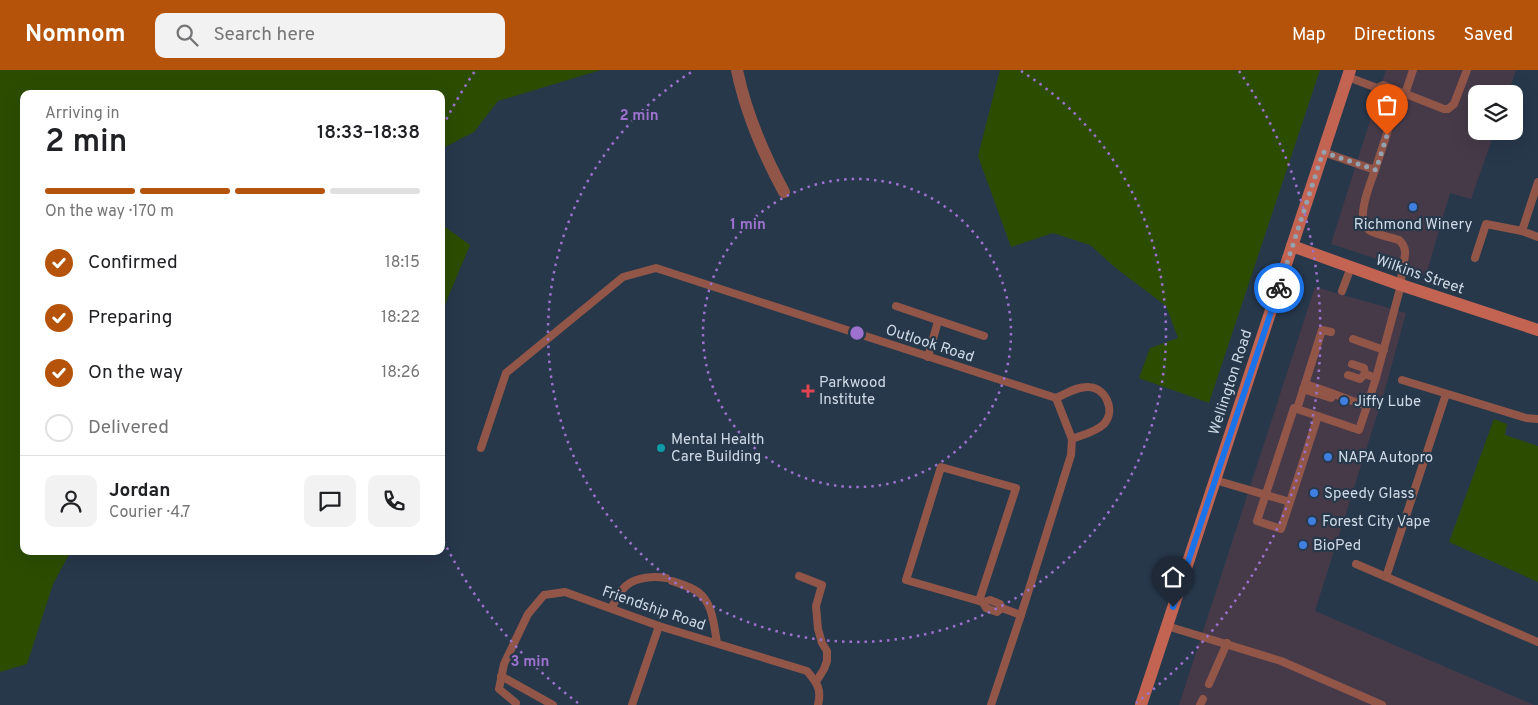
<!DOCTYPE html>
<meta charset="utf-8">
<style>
:root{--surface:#fff;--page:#f2f2f2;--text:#202124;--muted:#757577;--line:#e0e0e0;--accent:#b45309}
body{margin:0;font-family:Overpass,sans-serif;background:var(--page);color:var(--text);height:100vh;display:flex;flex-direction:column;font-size:19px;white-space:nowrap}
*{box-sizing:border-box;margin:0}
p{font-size:16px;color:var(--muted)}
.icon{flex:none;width:28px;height:28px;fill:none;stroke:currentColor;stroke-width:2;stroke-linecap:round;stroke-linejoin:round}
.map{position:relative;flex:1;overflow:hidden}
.drawer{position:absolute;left:20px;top:20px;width:425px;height:465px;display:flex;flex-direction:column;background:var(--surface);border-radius:10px;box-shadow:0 5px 20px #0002}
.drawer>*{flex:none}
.buttons{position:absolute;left:1468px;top:15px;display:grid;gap:10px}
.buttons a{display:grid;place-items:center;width:55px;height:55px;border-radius:10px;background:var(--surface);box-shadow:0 5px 20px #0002;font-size:25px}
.pin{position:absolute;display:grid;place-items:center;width:42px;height:42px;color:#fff;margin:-51px -21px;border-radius:50% 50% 50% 0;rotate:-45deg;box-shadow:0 0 5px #0007}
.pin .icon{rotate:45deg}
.courier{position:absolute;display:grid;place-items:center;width:50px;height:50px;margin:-25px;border:4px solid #1a73e8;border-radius:50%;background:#fff;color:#222;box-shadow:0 1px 6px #0007}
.overview em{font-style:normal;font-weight:600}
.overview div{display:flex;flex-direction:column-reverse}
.overview{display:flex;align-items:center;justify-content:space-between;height:85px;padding:0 25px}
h1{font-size:32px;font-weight:600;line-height:38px}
.bar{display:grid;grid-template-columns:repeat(4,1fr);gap:8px 5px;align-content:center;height:60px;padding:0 25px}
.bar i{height:6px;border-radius:4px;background:var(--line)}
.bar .on{background:var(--accent)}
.bar p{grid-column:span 4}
.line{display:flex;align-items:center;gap:12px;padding:0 25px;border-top:1px solid var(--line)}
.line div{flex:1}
.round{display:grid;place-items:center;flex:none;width:52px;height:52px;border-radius:10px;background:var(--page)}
ol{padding:0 25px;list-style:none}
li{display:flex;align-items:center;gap:15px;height:55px}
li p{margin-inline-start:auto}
li .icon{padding:5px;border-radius:50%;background:var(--accent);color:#fff;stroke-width:4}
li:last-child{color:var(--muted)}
li i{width:28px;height:28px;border:2px solid var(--line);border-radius:50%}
header{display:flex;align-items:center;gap:30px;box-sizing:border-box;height:70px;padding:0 25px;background:var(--accent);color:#fff}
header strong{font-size:24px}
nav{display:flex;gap:28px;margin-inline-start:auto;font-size:18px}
.search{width:350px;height:45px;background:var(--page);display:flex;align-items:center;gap:12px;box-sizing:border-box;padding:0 18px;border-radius:10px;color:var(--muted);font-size:19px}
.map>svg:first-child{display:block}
</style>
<header>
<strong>Nomnom</strong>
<div class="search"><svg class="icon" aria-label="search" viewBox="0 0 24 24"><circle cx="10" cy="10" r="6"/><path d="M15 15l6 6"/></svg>Search here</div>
<nav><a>Map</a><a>Directions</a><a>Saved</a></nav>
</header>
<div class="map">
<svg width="1538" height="635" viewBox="0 0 1538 635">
<rect width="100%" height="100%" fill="#27384b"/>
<g fill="#463a49">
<polygon points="1386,0 1516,0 1508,24 1476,24 1476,61 1495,61 1471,129 1450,123 1426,205 1331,174"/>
<polygon points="1315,217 1406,243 1384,323 1315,541 1534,635 1179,635"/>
</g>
<g fill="#2c4d00">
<polygon points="0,0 601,0 498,31 474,62 441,79 441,24 24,24 24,481 71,481 53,514 27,594 0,602"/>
<polygon points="1000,0 1320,0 1209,333 1139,308 1150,278 1178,268 1166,236 1117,199 1090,175 1053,163 1011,177 978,86"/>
<polygon points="441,154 470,175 441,244"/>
<polygon points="1494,349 1507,354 1505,365 1538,376 1538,512 1449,472"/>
</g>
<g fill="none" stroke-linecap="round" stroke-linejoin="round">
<g stroke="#925649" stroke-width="8">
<polyline points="1348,7 1377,18 1383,15 1444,39 1448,39 1454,34 1467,0"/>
<polyline points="1405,24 1413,0"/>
<path d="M1323,82L1375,100C1371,112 1354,150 1369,160C1377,165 1390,167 1399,170C1410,180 1403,190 1402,202C1401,206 1401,211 1401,215L1376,308L1367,336"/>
<polyline points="1375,100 1392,48"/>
<polyline points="1522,161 1538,112"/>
<polyline points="1475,188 1486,154 1522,161 1538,167"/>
<polyline points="1342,221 1351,197"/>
<polyline points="896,236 984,266"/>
<polyline points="1353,269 1384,280"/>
<polyline points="928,287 938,251"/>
<polyline points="1352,294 1364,298 1365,304 1376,308"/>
<polyline points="1348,305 1360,309 1365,304"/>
<polyline points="1402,310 1526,348 1538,349"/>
<polyline points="1305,314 1322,260 1331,262"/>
<polyline points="1303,319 1318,324"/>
<polyline points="1322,325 1331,328 1334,325"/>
<path d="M1056,328C1066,324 1077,316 1089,317C1106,318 1116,341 1104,354C1096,362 1082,365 1072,369"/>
<path d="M1297,339L1305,314C1326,320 1346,329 1367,336L1359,360L1318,346"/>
<polyline points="481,378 506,303 623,207 656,198 1056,328 1072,369 1071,385 1021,545 991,635"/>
<polyline points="1215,410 1290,432 1281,459 1257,451 1294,338 1318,346 1290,432"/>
<polyline points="1356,494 1538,572"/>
<polyline points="799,506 822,515 816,536 818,559 822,573 827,581 827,591 824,599 816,612"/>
<polyline points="1386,507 1446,324"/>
<path d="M672,511C681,514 691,517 698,522C713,533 714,556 717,573"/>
<polyline points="979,531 1016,418 941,397 906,510 979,531 983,532"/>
<path d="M611,538C616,531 620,520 627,515C637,507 654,506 666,508"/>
<polyline points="1002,538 997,542 986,538 983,532 990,530 1000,534 1002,538 1021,545"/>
<polyline points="1167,556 1281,591 1382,635"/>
<polyline points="501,606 553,635"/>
<polyline points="1209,614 1227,573"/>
<path d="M516,633L499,619L504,594L528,544L544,525L565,522L659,556L807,601C817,613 822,619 818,635"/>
<polyline points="632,635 659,556"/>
<polyline points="1200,635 1203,629"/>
</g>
<path stroke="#925649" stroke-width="12" d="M737,0C746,44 763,83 784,122"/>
<g stroke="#c36452" stroke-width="12">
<polyline points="1292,176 1401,215 1538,260"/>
<polyline points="1141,635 1350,0"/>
</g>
</g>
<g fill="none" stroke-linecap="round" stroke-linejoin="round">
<polyline stroke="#94a1b0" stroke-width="5" stroke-dasharray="0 9" points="1279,218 1323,82 1376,100 1387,65"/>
<polyline stroke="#1a73e8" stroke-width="6" points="1173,537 1279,218"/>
</g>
<g fill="none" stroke="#9d72cf" stroke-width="2.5" stroke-dasharray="2.5 5">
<circle cx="857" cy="263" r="154"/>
<path d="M1021 1A309 309 0 1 1 693 1"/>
<path d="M578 633A463 463 0 0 1 443 470M443 56A463 463 0 0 1 475 1M1239 1A463 463 0 0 1 1136 633"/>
</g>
<g fill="#3f7fe0" stroke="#27384b" stroke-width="2">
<circle cx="1413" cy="137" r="5"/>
<circle cx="1344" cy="331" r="5"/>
<circle cx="1328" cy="387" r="5"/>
<circle cx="1314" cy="423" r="5"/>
<circle cx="1312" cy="451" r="5"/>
<circle cx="1303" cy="475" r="5"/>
</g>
<path fill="#e0444e" stroke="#27384b" stroke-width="2" d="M805.5 313.5h5v5h5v5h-5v5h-5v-5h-5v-5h5z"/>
<circle fill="#0f9aa8" stroke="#27384b" stroke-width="2" cx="661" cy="378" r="5"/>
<g text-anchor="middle" stroke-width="4.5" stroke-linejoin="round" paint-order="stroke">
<g font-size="15" fill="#cfdae6" stroke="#27384b" text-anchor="start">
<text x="1413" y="159" text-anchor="middle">Richmond Winery</text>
<text x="819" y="317">Parkwood<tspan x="819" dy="17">Institute</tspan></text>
<text x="1354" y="336">Jiffy Lube</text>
<text x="671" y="374">Mental Health<tspan x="671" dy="17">Care Building</tspan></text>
<text x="1338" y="392">NAPA Autopro</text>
<text x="1324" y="428">Speedy Glass</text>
<text x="1322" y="456">Forest City Vape</text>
<text x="1313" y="480">BioPed</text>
</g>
<g font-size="15" fill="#cfdae6" stroke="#27384b">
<text transform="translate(1420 204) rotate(19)" y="5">Wilkins Street</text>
<text transform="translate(930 273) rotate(18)" y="5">Outlook Road</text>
<text transform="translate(1230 312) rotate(-72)" y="5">Wellington Road</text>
<text transform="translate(654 538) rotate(19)" y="5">Friendship Road</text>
</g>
</g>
<circle cx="857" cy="263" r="8" fill="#9d72cf" stroke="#27384b" stroke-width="2.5"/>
<g font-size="15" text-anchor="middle" font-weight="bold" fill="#9d72cf" stroke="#27384b" stroke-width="4.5" stroke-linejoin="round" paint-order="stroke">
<text x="639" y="50">2 min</text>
<text x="748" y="159">1 min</text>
<text x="530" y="596">3 min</text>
</g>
</svg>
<div class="buttons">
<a><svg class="icon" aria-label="layers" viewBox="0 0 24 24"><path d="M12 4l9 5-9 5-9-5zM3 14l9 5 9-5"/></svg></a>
</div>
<div class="pin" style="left:1387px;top:65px;background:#ea580c"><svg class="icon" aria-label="bag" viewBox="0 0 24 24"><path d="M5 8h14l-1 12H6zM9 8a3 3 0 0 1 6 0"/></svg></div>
<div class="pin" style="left:1173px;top:537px;background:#1f2937"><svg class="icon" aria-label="home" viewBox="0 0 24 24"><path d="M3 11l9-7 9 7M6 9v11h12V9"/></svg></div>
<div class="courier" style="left:1279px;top:218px"><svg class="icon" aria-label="bike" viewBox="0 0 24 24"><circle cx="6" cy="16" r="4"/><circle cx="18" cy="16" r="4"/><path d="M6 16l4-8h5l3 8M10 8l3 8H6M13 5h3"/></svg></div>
<section class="drawer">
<div class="overview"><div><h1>2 min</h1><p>Arriving in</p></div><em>18:33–18:38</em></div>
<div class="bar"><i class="on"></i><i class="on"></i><i class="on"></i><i></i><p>On the way · 170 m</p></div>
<ol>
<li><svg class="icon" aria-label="check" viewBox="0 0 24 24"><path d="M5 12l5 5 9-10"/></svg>Confirmed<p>18:15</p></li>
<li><svg class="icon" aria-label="check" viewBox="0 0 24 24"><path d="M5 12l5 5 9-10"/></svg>Preparing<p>18:22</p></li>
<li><svg class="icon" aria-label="check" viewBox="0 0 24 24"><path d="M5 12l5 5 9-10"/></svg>On the way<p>18:26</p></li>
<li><i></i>Delivered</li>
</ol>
<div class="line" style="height:90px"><a class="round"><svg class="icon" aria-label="person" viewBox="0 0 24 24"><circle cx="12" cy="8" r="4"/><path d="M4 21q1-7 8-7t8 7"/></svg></a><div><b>Jordan</b><p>Courier · 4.7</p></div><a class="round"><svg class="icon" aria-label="chat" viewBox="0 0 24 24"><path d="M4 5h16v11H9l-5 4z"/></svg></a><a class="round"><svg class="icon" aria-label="phone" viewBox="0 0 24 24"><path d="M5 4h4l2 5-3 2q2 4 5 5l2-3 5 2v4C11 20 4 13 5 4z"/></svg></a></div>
</section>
</div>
